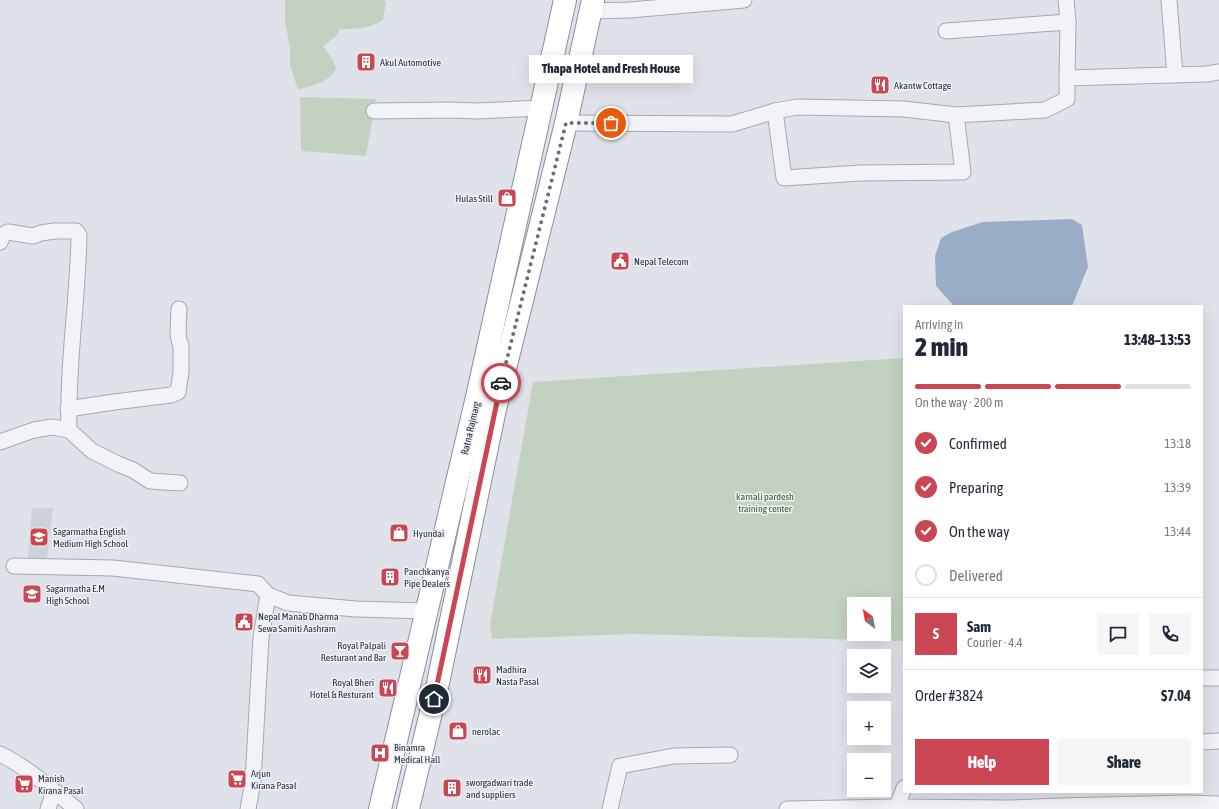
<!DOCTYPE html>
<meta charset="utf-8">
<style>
:root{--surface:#fff;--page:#f6f6f7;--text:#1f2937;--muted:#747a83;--line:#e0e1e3;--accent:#ca4652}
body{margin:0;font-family:"Asap Condensed",sans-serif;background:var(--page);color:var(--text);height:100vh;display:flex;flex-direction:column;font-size:15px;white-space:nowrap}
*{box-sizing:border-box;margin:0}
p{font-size:13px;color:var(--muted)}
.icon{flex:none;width:22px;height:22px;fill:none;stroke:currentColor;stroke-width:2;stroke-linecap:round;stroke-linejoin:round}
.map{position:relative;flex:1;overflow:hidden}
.drawer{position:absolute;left:903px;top:305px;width:300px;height:488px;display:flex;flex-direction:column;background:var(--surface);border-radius:0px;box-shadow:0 4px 16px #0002}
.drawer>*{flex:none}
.needle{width:26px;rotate:328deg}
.controls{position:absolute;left:847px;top:597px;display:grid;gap:8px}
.controls a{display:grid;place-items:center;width:44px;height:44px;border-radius:0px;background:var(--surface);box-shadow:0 4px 16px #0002;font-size:20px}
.pin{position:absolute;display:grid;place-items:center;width:34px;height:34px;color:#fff;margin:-17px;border:2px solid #fff;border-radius:50%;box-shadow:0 1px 4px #0007}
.courier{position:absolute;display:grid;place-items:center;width:40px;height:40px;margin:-20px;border:3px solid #ca4652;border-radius:50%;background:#fff;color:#222;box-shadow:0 1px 5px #0007}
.bubble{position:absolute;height:28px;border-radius:0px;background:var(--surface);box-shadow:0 4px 16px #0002;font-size:13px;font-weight:800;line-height:28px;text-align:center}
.head em{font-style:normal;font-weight:800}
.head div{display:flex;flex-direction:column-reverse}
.head{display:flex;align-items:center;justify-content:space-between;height:68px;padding:0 12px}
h1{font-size:26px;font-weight:800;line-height:30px}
.bar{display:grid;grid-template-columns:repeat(4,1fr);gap:6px 4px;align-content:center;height:48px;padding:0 12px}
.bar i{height:5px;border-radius:3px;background:var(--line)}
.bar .active{background:var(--accent)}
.bar p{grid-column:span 4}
.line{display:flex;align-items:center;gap:10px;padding:0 12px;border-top:1px solid var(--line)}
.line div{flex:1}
.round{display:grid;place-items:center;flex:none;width:42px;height:42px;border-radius:0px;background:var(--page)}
ol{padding:0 12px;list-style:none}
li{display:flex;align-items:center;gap:12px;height:44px}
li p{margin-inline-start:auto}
li .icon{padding:4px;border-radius:50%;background:var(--accent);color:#fff;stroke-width:4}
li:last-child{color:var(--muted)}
li i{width:22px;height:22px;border:2px solid var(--line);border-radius:50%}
.button{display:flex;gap:8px;margin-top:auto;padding:8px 12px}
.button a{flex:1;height:46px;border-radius:0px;background:var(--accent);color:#fff;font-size:16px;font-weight:800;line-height:46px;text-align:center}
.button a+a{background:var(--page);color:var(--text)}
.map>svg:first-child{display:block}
</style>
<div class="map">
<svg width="1219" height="809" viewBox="0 0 1219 809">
<rect width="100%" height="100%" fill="#dfe2e8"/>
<polygon fill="#cdd1da" points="32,508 53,508 46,567 27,566"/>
<g fill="#c3d1c0" fill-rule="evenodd">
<path d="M285,0H384L386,3L383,20C369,29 356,29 340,29L336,36L323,46L333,60L336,69C328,83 313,85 298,90L290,65V48L285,21Z"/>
<polygon points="300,97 376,99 366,156 301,151"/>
<path d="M904,358V641L633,634L492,639L490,625L533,382ZM854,604H884V634H854Z"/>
</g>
<polygon fill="#9aadc7" points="1072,219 1082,225 1088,267 1072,306 954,306 936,286 935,256 941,238 952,232 983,222"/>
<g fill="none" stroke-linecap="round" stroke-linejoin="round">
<defs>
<g id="minor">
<polyline points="1066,0 1068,22 1067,78"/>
<polyline points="1169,0 1175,75"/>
<polyline points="590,11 630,10 744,0"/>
<polyline points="946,31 1068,22"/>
<polyline points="374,111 450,110 477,111 541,108"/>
<polyline points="775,111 784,178 861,173 963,172 956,115"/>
<polyline points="566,123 732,124 775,111 797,107 904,109 956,115 1045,110 1067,99 1067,78 1207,74 1219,72"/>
<path d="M0,242L3,235L8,232L33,236L41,233L54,231H76L79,235C78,300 67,365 69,430"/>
<path d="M68,409L114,402L171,395L178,392L181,372V345C176,338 179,318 179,309"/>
<polyline points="0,442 34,430 52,427 69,430 92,451 118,464 133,470 150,481 180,483"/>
<polyline points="14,566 113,568 258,584 268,595 261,638 253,781 248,809"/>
<polyline points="268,595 288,603 356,609 426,611"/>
<polyline points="1202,678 1219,678"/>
<polyline points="1202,742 1219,741"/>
<path d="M0,754C28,768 52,789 76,809"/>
<polyline points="897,807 904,788"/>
<polyline points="48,809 54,791"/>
<polyline points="610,809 620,766 674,756 730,755"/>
<polyline points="787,809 897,807 1010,808 1059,806 1187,803 1219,804"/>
</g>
<g id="highway">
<polyline points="380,809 477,397 565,0"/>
<polyline points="408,809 438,683 495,409 566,123 593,0"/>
</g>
</defs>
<use href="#minor" stroke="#a4a9b2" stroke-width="17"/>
<use href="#highway" stroke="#878e9e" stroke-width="24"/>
<use href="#minor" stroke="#f1f3f6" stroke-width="15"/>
<use href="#highway" stroke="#fff" stroke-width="22"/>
</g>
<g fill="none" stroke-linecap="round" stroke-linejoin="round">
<polyline stroke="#686e7a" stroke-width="4" stroke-dasharray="0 7.2" points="501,383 566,123 611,123"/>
<polyline stroke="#ca4652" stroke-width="5" points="434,699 501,383"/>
</g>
<defs>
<symbol id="building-square" viewBox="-11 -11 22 22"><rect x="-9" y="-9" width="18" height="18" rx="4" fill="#ca4652" stroke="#eef1f5"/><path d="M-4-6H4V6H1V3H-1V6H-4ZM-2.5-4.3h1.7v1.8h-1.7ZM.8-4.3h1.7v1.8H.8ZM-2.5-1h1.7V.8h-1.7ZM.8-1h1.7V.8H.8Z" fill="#fff"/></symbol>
<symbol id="restaurant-square" viewBox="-11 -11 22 22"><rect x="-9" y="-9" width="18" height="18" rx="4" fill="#ca4652" stroke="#eef1f5"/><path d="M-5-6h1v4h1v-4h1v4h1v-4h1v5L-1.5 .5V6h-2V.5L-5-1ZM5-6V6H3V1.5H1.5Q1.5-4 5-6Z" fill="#fff"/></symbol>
<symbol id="shop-square" viewBox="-11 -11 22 22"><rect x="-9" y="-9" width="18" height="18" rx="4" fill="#ca4652" stroke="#eef1f5"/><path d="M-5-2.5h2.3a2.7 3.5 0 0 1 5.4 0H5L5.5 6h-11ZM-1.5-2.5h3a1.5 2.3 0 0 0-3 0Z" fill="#fff"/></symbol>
<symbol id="civic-square" viewBox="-11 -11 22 22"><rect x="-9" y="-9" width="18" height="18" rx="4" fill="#ca4652" stroke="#eef1f5"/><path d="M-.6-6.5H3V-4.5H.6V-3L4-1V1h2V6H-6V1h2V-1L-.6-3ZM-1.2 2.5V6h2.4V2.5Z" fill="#fff"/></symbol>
<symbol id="school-square" viewBox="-11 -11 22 22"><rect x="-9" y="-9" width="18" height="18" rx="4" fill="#ca4652" stroke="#eef1f5"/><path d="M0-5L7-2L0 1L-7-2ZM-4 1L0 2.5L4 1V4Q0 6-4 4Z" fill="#fff"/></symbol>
<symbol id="bar-square" viewBox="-11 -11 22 22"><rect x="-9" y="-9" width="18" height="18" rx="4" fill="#ca4652" stroke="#eef1f5"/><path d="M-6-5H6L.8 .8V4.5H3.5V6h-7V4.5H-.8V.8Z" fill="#fff"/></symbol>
<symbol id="hospital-square" viewBox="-11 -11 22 22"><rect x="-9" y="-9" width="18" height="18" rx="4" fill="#ca4652" stroke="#eef1f5"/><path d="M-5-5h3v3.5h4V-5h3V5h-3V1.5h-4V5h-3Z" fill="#fff"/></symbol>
<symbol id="supermarket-square" viewBox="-11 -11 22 22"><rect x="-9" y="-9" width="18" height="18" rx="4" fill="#ca4652" stroke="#eef1f5"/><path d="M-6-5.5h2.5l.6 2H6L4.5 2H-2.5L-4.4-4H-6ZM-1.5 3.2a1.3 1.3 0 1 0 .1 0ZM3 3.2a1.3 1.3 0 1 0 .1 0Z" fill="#fff"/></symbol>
</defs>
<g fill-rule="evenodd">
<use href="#building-square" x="355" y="51" width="22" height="22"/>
<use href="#restaurant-square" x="869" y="74" width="22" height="22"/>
<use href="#shop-square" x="496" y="187" width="22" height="22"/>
<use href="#civic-square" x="609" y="250" width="22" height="22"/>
<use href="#shop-square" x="388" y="522" width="22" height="22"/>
<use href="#school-square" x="28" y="526" width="22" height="22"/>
<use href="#building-square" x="379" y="566" width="22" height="22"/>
<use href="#school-square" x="21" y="583" width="22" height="22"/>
<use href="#civic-square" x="233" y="611" width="22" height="22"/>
<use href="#bar-square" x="389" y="640" width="22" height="22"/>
<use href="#restaurant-square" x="471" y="664" width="22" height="22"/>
<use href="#restaurant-square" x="377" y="677" width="22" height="22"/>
<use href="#shop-square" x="447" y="720" width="22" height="22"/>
<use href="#hospital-square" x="369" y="742" width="22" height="22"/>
<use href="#supermarket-square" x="226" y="768" width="22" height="22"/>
<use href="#supermarket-square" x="13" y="773" width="22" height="22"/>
<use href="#building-square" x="441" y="777" width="22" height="22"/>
</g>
<g text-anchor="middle" stroke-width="3" stroke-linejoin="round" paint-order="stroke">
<g font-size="10" fill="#282f3e" stroke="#eef1f5" text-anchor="start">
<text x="380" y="66">Akul Automotive</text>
<text x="894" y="89">Akantw Cottage</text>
<text x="493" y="202" text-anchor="end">Hulas Still</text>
<text x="634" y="265">Nepal Telecom</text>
<text x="53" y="535">Sagarmatha English<tspan x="53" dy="12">Medium High School</tspan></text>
<text x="413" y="537">Hyundai</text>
<text x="404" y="575">Panchkanya<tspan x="404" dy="12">Pipe Dealers</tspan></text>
<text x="46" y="592">Sagarmatha E.M<tspan x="46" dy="12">High School</tspan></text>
<text x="258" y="620">Nepal Manab Dharma<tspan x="258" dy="12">Sewa Samiti Aashram</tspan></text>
<text x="386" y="649" text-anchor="end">Royal Palpali<tspan x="386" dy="12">Resturant and Bar</tspan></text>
<text x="496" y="673">Madhira<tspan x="496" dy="12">Nasta Pasal</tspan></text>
<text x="374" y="686" text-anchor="end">Royal Bheri<tspan x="374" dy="12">Hotel &amp; Resturant</tspan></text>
<text x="472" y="735">nerolac</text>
<text x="394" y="751">Binamra<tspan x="394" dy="12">Medical Hall</tspan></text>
<text x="251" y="777">Arjun<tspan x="251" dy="12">Kirana Pasal</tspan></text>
<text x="38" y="782">Manish<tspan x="38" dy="12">Kirana Pasal</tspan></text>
<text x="466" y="786">sworgadwari trade<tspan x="466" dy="12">and suppliers</tspan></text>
</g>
<g font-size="10" fill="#282f3e" stroke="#eef1f5">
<text transform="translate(470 428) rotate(-77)" y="4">Ratna Rajmarg</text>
</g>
<g font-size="10" fill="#3a5a36" stroke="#eef1f5">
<text x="765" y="500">karnali pardesh<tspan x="765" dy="12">training center</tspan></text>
</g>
</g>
</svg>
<div class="controls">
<a><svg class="needle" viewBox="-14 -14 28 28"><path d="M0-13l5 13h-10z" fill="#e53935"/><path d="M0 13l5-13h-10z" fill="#747a83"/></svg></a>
<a><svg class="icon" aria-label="layers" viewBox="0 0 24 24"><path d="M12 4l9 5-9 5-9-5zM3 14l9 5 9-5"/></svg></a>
<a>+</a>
<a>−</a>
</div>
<div class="pin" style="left:611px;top:123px;background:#ea580c"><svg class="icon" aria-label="bag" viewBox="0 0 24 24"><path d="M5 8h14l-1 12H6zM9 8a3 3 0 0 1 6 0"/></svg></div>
<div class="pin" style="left:434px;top:699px;background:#1f2937"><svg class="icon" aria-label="home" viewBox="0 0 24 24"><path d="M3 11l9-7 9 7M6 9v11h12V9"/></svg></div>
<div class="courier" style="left:501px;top:383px"><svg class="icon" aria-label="car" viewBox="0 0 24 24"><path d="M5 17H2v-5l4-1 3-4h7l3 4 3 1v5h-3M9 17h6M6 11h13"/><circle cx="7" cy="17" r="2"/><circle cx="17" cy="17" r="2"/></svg></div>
<div class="bubble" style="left:529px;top:55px;width:164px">Thapa Hotel and Fresh House</div>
<section class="drawer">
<div class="head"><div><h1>2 min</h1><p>Arriving in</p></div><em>13:48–13:53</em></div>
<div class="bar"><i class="active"></i><i class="active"></i><i class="active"></i><i></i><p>On the way · 200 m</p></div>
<ol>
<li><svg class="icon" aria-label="check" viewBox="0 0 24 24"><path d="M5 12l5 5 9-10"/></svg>Confirmed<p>13:18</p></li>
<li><svg class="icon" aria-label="check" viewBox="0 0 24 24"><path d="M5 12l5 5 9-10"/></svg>Preparing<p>13:39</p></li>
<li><svg class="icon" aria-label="check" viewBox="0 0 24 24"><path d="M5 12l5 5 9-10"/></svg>On the way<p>13:44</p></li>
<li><i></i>Delivered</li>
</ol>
<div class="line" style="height:72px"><b class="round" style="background:var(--accent);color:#fff">S</b><div><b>Sam</b><p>Courier · 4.4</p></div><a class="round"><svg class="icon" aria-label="chat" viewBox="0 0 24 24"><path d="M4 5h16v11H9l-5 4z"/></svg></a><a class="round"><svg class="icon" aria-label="phone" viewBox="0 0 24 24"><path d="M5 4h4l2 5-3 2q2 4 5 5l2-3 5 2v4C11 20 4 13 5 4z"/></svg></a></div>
<div class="line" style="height:52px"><div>Order #3824</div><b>$7.04</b></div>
<div class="button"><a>Help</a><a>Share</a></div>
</section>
</div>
